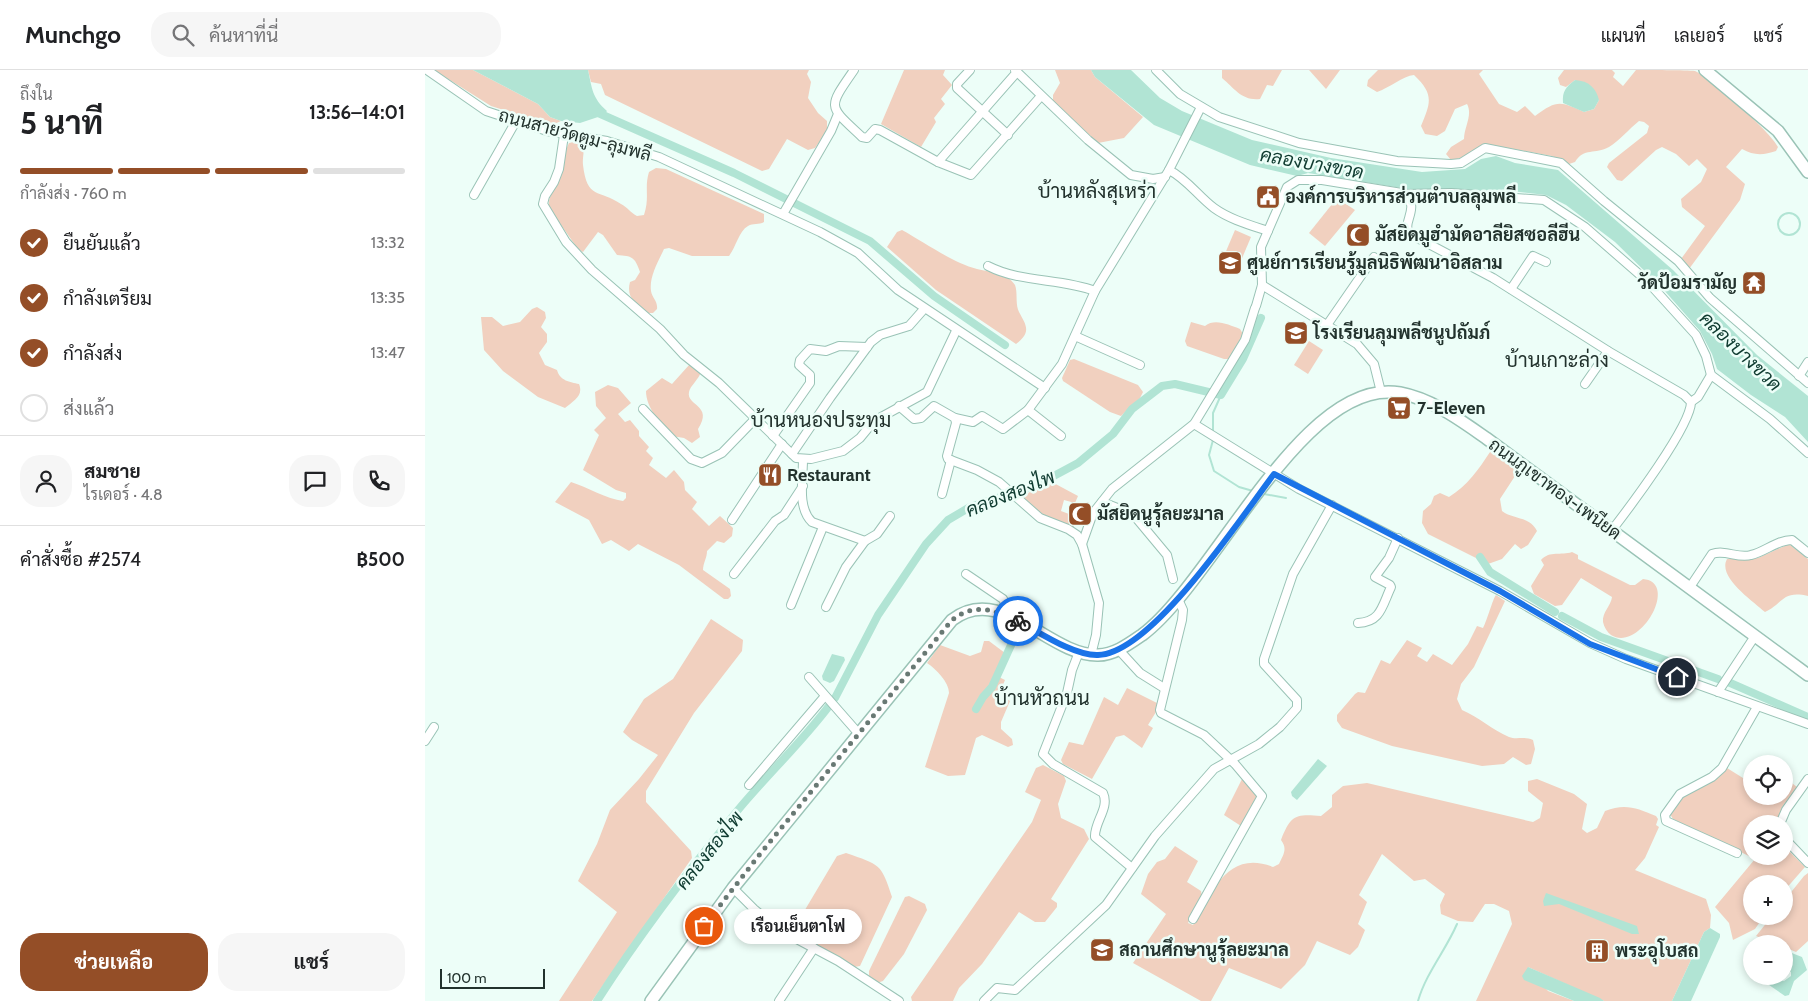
<!DOCTYPE html>
<html lang="th">
<meta charset="utf-8">
<style>
:root{--surface:#fff;--page:#f6f6f6;--text:#202124;--muted:#757577;--line:#e0e0e0;--accent:#944e27}
body{margin:0;font-family:Cabin,Sarabun,sans-serif;background:var(--page);color:var(--text);height:100vh;display:flex;flex-direction:column;font-size:19px;white-space:nowrap}
*{box-sizing:border-box;margin:0}
p{font-size:16px;color:var(--muted)}
.icon{flex:none;width:28px;height:28px;fill:none;stroke:currentColor;stroke-width:2;stroke-linecap:round;stroke-linejoin:round}
.map{position:relative;flex:1;overflow:hidden}
.sheet{display:flex;flex-direction:column;background:var(--surface);width:425px}
.sheet>*{flex:none}
.tools{position:absolute;left:1318px;top:685px;display:grid;gap:10px}
.tools a{display:grid;place-items:center;width:50px;height:50px;border-radius:50%;background:var(--surface);box-shadow:0 2px 8px #0003;font-size:25px}
.scale{position:absolute;left:15px;bottom:12px;width:105px;box-sizing:border-box;padding-left:5px;border:2px solid #22322d;border-top:0;font-size:14px;line-height:18px;white-space:nowrap;color:#22322d;-webkit-text-stroke:4px #edfef8;paint-order:stroke}
.pin{position:absolute;display:grid;place-items:center;width:42px;height:42px;color:#fff;margin:-21px;border:2px solid #fff;border-radius:50%;box-shadow:0 1px 5px #0007}
.courier{position:absolute;display:grid;place-items:center;width:50px;height:50px;margin:-25px;border:4px solid #1a73e8;border-radius:50%;background:#fff;color:#222;box-shadow:0 1px 6px #0007}
.bubble{position:absolute;height:35px;border-radius:18px;background:var(--surface);box-shadow:0 2px 8px #0003;font-size:16px;font-weight:700;line-height:35px;text-align:center}
.overview em{font-style:normal;font-weight:700}
.overview div{display:flex;flex-direction:column-reverse}
.overview{display:flex;align-items:center;justify-content:space-between;height:85px;padding:0 20px}
h1{font-size:32px;font-weight:700;line-height:38px}
.bar{display:grid;grid-template-columns:repeat(4,1fr);gap:8px 5px;align-content:center;height:60px;padding:0 20px}
.bar i{height:6px;border-radius:4px;background:var(--line)}
.bar .active{background:var(--accent)}
.bar p{grid-column:span 4}
.line{display:flex;align-items:center;gap:12px;padding:0 20px;border-top:1px solid var(--line)}
.line div{flex:1}
.round{display:grid;place-items:center;flex:none;width:52px;height:52px;border-radius:20px;background:var(--page)}
ol{padding:0 20px;list-style:none}
li{display:flex;align-items:center;gap:15px;height:55px}
li p{margin-inline-start:auto}
li .icon{padding:5px;border-radius:50%;background:var(--accent);color:#fff;stroke-width:4}
li:last-child{color:var(--muted)}
li i{width:28px;height:28px;border:2px solid var(--line);border-radius:50%}
.button{display:flex;gap:10px;margin-top:auto;padding:10px 20px}
.button a{flex:1;height:58px;border-radius:20px;background:var(--accent);color:#fff;font-size:20px;font-weight:700;line-height:58px;text-align:center}
.button a+a{background:var(--page);color:var(--text)}
header{display:flex;align-items:center;gap:30px;box-sizing:border-box;height:70px;padding:0 25px;background:var(--surface);border-bottom:1px solid var(--line)}
header strong{font-size:24px}
nav{display:flex;gap:28px;margin-inline-start:auto;font-size:18px}
.search{width:350px;height:45px;background:var(--page);display:flex;align-items:center;gap:12px;box-sizing:border-box;padding:0 18px;border-radius:20px;color:var(--muted);font-size:19px}
main{display:flex;flex:1;min-height:0}
.map>svg:first-child{display:block}
</style>
<header>
<strong>Munchgo</strong>
<div class="search"><svg class="icon" aria-label="search" viewBox="0 0 24 24"><circle cx="10" cy="10" r="6"/><path d="M15 15l6 6"/></svg>ค้นหาที่นี่</div>
<nav><a>แผนที่</a><a>เลเยอร์</a><a>แชร์</a></nav>
</header>
<main>
<section class="sheet">
<div class="overview"><div><h1>5 นาที</h1><p>ถึงใน</p></div><em>13:56–14:01</em></div>
<div class="bar"><i class="active"></i><i class="active"></i><i class="active"></i><i></i><p>กำลังส่ง · 760 m</p></div>
<ol>
<li><svg class="icon" aria-label="check" viewBox="0 0 24 24"><path d="M5 12l5 5 9-10"/></svg>ยืนยันแล้ว<p>13:32</p></li>
<li><svg class="icon" aria-label="check" viewBox="0 0 24 24"><path d="M5 12l5 5 9-10"/></svg>กำลังเตรียม<p>13:35</p></li>
<li><svg class="icon" aria-label="check" viewBox="0 0 24 24"><path d="M5 12l5 5 9-10"/></svg>กำลังส่ง<p>13:47</p></li>
<li><i></i>ส่งแล้ว</li>
</ol>
<div class="line" style="height:90px"><a class="round"><svg class="icon" aria-label="person" viewBox="0 0 24 24"><circle cx="12" cy="8" r="4"/><path d="M4 21q1-7 8-7t8 7"/></svg></a><div><b>สมชาย</b><p>ไรเดอร์ · 4.8</p></div><a class="round"><svg class="icon" aria-label="chat" viewBox="0 0 24 24"><path d="M4 5h16v11H9l-5 4z"/></svg></a><a class="round"><svg class="icon" aria-label="phone" viewBox="0 0 24 24"><path d="M5 4h4l2 5-3 2q2 4 5 5l2-3 5 2v4C11 20 4 13 5 4z"/></svg></a></div>
<div class="line" style="height:65px"><div>คำสั่งซื้อ #2574</div><b>฿500</b></div>
<div class="button"><a>ช่วยเหลือ</a><a>แชร์</a></div>
</section>
<div class="map">
<svg width="1383" height="931" viewBox="0 0 1383 931">
<rect width="100%" height="100%" fill="#edfef8"/>
<g fill="#f1d0bf">
<polygon points="9,0 48,0 113,34 125,47 136,51 127,55 66,36"/>
<polygon points="163,0 384,0 382,4 386,12 383,28 393,43 402,51 402,61 390,78 383,80 362,69 344,99 337,101 180,25 176,14 166,12"/>
<polygon points="479,0 520,0 518,5 527,15 516,29 520,34 509,48 511,52 496,77 456,54"/>
<polygon points="630,0 666,0 670,7 718,47 699,68 673,73 628,31 628,25 635,13"/>
<path d="M797,0H857L848,16L842,15L835,29C817,31 810,19 797,8Z"/>
<polygon points="884,0 915,0 901,19"/>
<path d="M953,0H1058L1054,4L1074,34L1092,42L1100,36L1110,46C1132,30 1135,31 1159,42L1169,39L1174,30L1150,10L1141,17L1135,15L1133,8L1139,0H1187L1190,3L1188,7L1198,16L1211,0C1222,0 1262,0 1270,1C1285,8 1346,62 1353,77L1351,81C1339,85 1329,86 1317,79L1301,97L1320,114L1315,130L1264,199L1256,189L1280,156L1257,137L1256,129L1276,112L1282,99L1272,89L1264,96L1251,84L1237,77L1231,80L1197,111L1192,110L1182,97L1184,93L1222,63L1224,56L1219,52L1214,51C1204,59 1194,71 1184,77C1170,85 1159,77 1150,92L1144,94L1127,86L1067,75C1051,76 1042,89 1026,90L1021,84L1026,77L1039,69C1039,57 1048,45 1042,34L1030,39L1020,61L1012,66L1000,64L996,56C1006,32 1009,24 989,5C978,6 964,18 952,22L942,16L943,10Z"/>
<path d="M152,71L156,72C161,80 157,86 158,95C162,130 174,119 196,134C202,137 206,143 212,146L219,145C225,127 219,118 224,102L231,98L241,99L339,144V152C334,155 328,153 323,156C314,161 311,177 304,186H267L244,178L239,179C233,192 224,207 226,221C227,228 233,231 232,239L228,243H220C210,233 201,227 205,212L210,210L215,202C210,187 207,186 192,185L178,165L173,162L158,182L153,179L124,138C122,124 134,114 138,101C140,92 139,82 144,73Z"/>
<polygon points="912,128 930,140 900,176 884,163"/>
<path d="M477,160C499,172 528,193 552,199C563,202 583,203 590,215C593,223 590,234 594,242C601,255 607,262 591,274L511,220L462,177L472,162Z"/>
<polygon points="810,160 826,167 815,193 799,186"/>
<path d="M112,237L120,242L121,248L116,257L122,264V272L114,283L120,295L132,300C135,311 145,312 154,314C159,326 148,331 140,338L113,327L78,301L59,280L56,247H67L78,256L95,252L107,239Z"/>
<path d="M766,252L780,256C790,248 804,255 815,259L818,264L805,289H799L762,276L760,271Z"/>
<polygon points="884,271 898,280 883,304 869,295"/>
<polygon points="649,289 713,315 718,322 715,328 696,346 685,342 638,311 637,308 645,290"/>
<path d="M265,294L276,302C274,309 265,316 264,322C261,336 289,335 273,359L275,367L267,373L259,368L247,366C236,354 221,338 221,321L237,308L247,314Z"/>
<path d="M183,315L193,318L206,333L193,344L200,352L205,350L214,361V366L224,377L221,381L228,388L224,395L241,408L249,400L259,412L260,420L272,432L267,439L284,456L295,446L308,458L307,466L299,473L292,471L282,481C282,488 278,493 278,500L305,519L306,526L303,529H299L254,495L213,474L204,481L186,470L177,474L164,450L130,432L146,412C162,417 182,429 198,431L201,428V423L191,420L158,400L174,365L169,360L181,348L171,336L170,322Z"/>
<path d="M1070,381L1091,398L1092,403L1075,429L1077,441C1089,450 1105,446 1112,461L1103,475L1096,479L1090,474L1077,489L1063,494L1003,464L997,453L998,441L1006,434L1009,426L1015,423L1024,427C1042,416 1054,399 1065,382Z"/>
<polygon points="625,411 653,426 650,433 639,430 636,441 652,447 648,459 623,451 594,428"/>
<path d="M1364,474L1383,489V526C1357,520 1358,534 1340,542C1328,531 1292,507 1302,489L1333,488Z"/>
<path d="M1147,482L1153,485V489L1205,515H1210L1218,509C1255,512 1215,583 1186,565C1182,562 1179,557 1178,552C1177,542 1186,536 1187,527L1156,508L1137,535L1130,536L1109,524L1106,516L1119,495L1116,490C1125,480 1136,486 1147,482Z"/>
<path d="M1071,525L1080,531L1049,597L1036,614L1032,629L1037,640C1054,647 1067,660 1084,667C1091,670 1099,666 1108,670L1110,679L1106,694L1101,695L1088,687L1079,694L1057,696L967,676L917,658L912,651V645L930,624L933,622L940,623L956,590L965,594L982,570L997,578L992,586L1002,592L1008,584L1027,595L1043,574L1052,556L1058,558C1062,551 1068,528 1071,525Z"/>
<polygon points="286,549 318,570 317,581 269,643 221,721 221,732 266,781 267,788 167,931 134,931 192,842 153,811 172,774 185,740 214,709 233,685 207,670 198,662 219,629 248,609"/>
<path d="M559,571H564L580,583L570,605L580,610L574,624L585,631L576,652V659L587,669L588,675L583,677L557,665L551,668L540,705L523,706L500,697L524,623C524,612 511,599 502,593L515,575L545,586L556,582Z"/>
<polygon points="702,618 732,633 731,642 723,655 728,658 717,678 699,665 691,667 667,709 638,694 636,690 644,672 658,675 679,627 693,635"/>
<polygon points="618,695 639,706 641,711 633,734 636,748 659,759 664,769 626,829 632,833 632,837 620,852 610,852 594,842 557,894 534,918 528,931 487,931 486,927 607,752 616,730 600,722 611,698"/>
<polygon points="1302,698 1326,713 1326,726 1359,726 1359,707 1372,717 1357,737 1352,754 1326,754 1326,786 1359,786 1359,776 1380,797 1359,821 1359,814 1326,814 1326,846 1339,846 1330,859 1308,870 1304,853 1290,837 1330,789 1248,749 1245,744 1255,728 1291,708"/>
<polygon points="817,709 832,723 833,728 816,756 799,745"/>
<path d="M1112,709L1149,724L1162,734L1157,759L1162,763L1172,758L1180,741C1200,733 1212,738 1231,746L1233,749L1231,755L1234,757L1220,788L1210,800L1281,829L1286,845L1285,858L1279,862L1247,931H1179L1103,897L1123,921L1149,931H1051L1087,854L1084,841L1069,834H1060L1048,852L1033,851L1016,844L1015,835L1020,824L1000,809L989,811L957,784L934,825L942,832L933,854L940,860L933,877L925,885L892,871L880,895L856,919L804,898L786,931H776L708,893L741,844L716,824L723,804L732,792L740,789L750,776L773,791L762,812L776,821L777,826L763,853L768,855C787,823 802,779 848,797L854,794C858,785 863,779 856,770C866,745 870,744 896,746L907,737V725L918,716L942,713L1108,752L1115,748L1118,733L1103,721V711Z"/>
<path d="M421,783C455,795 456,793 467,827L435,896L429,897L413,887L369,864L368,860L412,786Z"/>
<polygon points="1383,803 1383,871 1371,882 1359,877 1359,874 1351,874 1331,866 1347,846 1359,846 1359,831 1379,806"/>
<polygon points="484,826 500,834 502,840 479,884 458,911 452,913 444,906 444,901 480,827"/>
</g>
<g fill="#b1e4d4">
<path d="M48,0H163C167,18 167,28 182,41L179,45L155,53L136,51L125,47L113,34Z"/>
<polygon points="666,0 706,0 735,28 757,41 827,70 906,88 997,102 1040,99 1056,89 1071,86 1090,93 1133,100 1248,200 1332,285 1383,326 1383,372 1360,347 1326,325 1292,299 1287,284 1275,261 1238,219 1190,172 1141,135 1121,125 1086,121 989,120 883,103 872,106 825,95 729,55 670,7"/>
<path d="M1150,10C1164,11 1171,18 1174,30L1169,39L1159,42L1138,33C1137,21 1141,17 1150,10Z"/>
<polygon points="407,584 419,587 420,590 409,611 405,613 398,610 397,606"/>
<polygon points="893,689 902,696 872,730 867,726 866,722"/>
<polygon points="1121,823 1212,856 1214,864 1207,864 1134,834 1119,836 1118,831"/>
<polygon points="1285,858 1295,864 1295,867 1266,931 1247,931 1279,862"/>
<polygon points="1359,880 1377,887 1382,900 1369,911 1364,925 1360,926 1331,906 1348,906 1350,909 1359,911 1366,906 1366,902 1359,898"/>
<polygon points="1103,897 1175,928 1179,931 1149,931 1099,910 1097,906"/>
</g>
<g fill="none" stroke-linecap="round" stroke-linejoin="round">
<g stroke="#b1e4d4" stroke-width="2">
<circle cx="1364" cy="154" r="11"/>
<polyline points="788,362 788,343 796,325"/>
<polyline points="788,370 784,385 789,401 814,417 828,421"/>
<polyline points="839,424 861,428"/>
<path d="M993,931C1001,903 1021,880 1032,854"/>
</g>
<g stroke="#b1e4d4" stroke-width="8">
<polyline points="171,42 309,103 445,171 509,226 580,275"/>
<polyline points="1055,487 1065,502 1130,542"/>
<polyline points="1137,546 1176,567 1293,609"/>
<polyline points="1303,612 1383,647"/>
<polyline points="410,628 453,545 501,474 523,450 545,437 612,415 653,393 688,364 707,339 737,316 750,314 796,325 818,289 836,248"/>
<polyline points="551,639 558,627 567,617 592,562"/>
<path d="M172,931C215,864 263,801 313,740C342,705 376,673 404,636"/>
</g>
<defs>
<g id="street">
<polyline points="2,0 61,41 122,61 182,71 234,87 395,162 433,183 473,220 620,318"/>
<path d="M429,0C402,39 403,35 437,67L442,68L450,59L455,60L513,92L546,105L616,26"/>
<polyline points="545,0 532,14 532,18 583,65"/>
<polyline points="590,0 663,70 706,105 728,109 740,107"/>
<polyline points="731,0 755,24 794,47 874,73 972,91 1026,94 1036,93 1060,78 1136,93 1179,131 1253,191 1285,228 1383,313"/>
<path d="M776,37L744,100C762,109 773,126 789,138C804,149 825,155 843,161"/>
<polyline points="139,65 134,99 129,112 120,126 118,134 141,172 167,200 235,259 259,285 294,313 371,388 386,389 418,381 435,368 449,351 502,322 531,261"/>
<polyline points="513,92 592,2"/>
<path d="M983,124C993,143 976,153 985,164L1068,208L1183,281L1259,325L1266,332C1266,356 1204,438 1187,460"/>
<polyline points="49,125 91,51"/>
<polyline points="358,144 406,61 413,44"/>
<path d="M563,196C596,213 636,208 670,221"/>
<polyline points="837,215 932,274 949,294 956,322"/>
<polyline points="1086,219 1108,186 1121,192"/>
<polyline points="831,236 837,215 836,177 862,117 873,110 897,110 983,124 1026,123 1119,130 1160,157 1222,211 1271,265 1281,286 1286,305 1345,349 1383,383"/>
<polyline points="902,255 949,187"/>
<polyline points="650,266 715,295"/>
<polyline points="1374,306 1383,292"/>
<polyline points="1160,314 1183,281"/>
<polyline points="1266,332 1273,327 1286,305"/>
<polyline points="474,336 489,349 496,348 509,336 530,348 531,353 522,386 523,389 552,400 574,412 615,448 643,459 652,465 657,474 674,533 671,565 666,585"/>
<polyline points="218,339 266,389 277,393 297,383 330,349"/>
<polyline points="530,348 548,352 557,346 578,359 603,340"/>
<polyline points="769,354 874,419 1075,521 1165,573 1201,589 1383,654"/>
<polyline points="348,366 385,313 385,305 374,295 375,290 385,279 401,281 414,276 442,277"/>
<polyline points="636,366 603,340 637,294 670,221 744,100"/>
<polyline points="367,384 405,328 446,272 455,265 484,256 499,239"/>
<path d="M378,390C378,409 372,438 387,452L440,471L452,464L465,446"/>
<polyline points="517,424 526,390"/>
<polyline points="677,432 705,443 712,449 742,485 748,509"/>
<polyline points="307,450 357,374"/>
<polyline points="657,474 668,443 687,419 769,354 820,270 830,238"/>
<polyline points="309,504 350,451 359,445 378,416"/>
<polyline points="541,504 578,529 580,533 576,543"/>
<path d="M1265,517L1287,484C1300,479 1313,489 1326,485C1340,482 1352,470 1367,470L1383,483"/>
<polyline points="753,529 758,540 757,550 735,640 736,643 779,665 810,694 837,726 768,849"/>
<polyline points="366,535 398,457"/>
<polyline points="401,537 421,497 440,471"/>
<path d="M933,553C956,552 957,536 966,517L965,515L950,507L964,488L973,468"/>
<polyline points="693,579 715,603 739,618"/>
<path d="M654,582L647,600L642,623L618,684L628,694L678,723C685,738 669,752 670,767L707,798"/>
<polyline points="384,607 434,664"/>
<polyline points="1293,622 1330,566"/>
<polyline points="0,671 9,657"/>
<polyline points="324,715 400,626"/>
<polyline points="1355,754 1361,740 1383,709"/>
<polyline points="1359,762 1362,771 1383,793"/>
<polyline points="1312,783 1241,751 1240,745 1255,724 1287,707 1297,698 1332,637"/>
<polyline points="308,818 329,839 353,859 413,891 474,931"/>
<polyline points="354,931 389,878"/>
<polyline points="559,931 572,918 590,920 681,835 730,766 789,699 834,674 855,657 872,638 872,630 839,594 839,589 868,504 907,435"/>
</g>
<g id="secondary">
<polyline points="1280,0 1353,61 1383,102"/>
<path d="M226,931L308,818L527,550C576,512 624,586 673,585C689,585 704,574 717,565C789,512 878,305 975,323C1007,329 1035,350 1061,368L1383,605"/>
</g>
</defs>
<use href="#street" stroke="#9ac3b6" stroke-width="10"/>
<use href="#secondary" stroke="#9ac3b6" stroke-width="14"/>
<use href="#street" stroke="#fff" stroke-width="8"/>
<use href="#secondary" stroke="#fff" stroke-width="11"/>
</g>
<g fill="none" stroke-linecap="round" stroke-linejoin="round">
<path stroke="#697974" stroke-width="5" stroke-dasharray="0 9" d="M279,856L335,784L527,550C550,532 569,540 593,551"/>
<path stroke="#1a73e8" stroke-width="6" d="M593,551C614,562 649,586 673,585C727,584 817,446 849,404L1075,521L1165,574L1252,607"/>
</g>
<defs>
<symbol id="civic-square" viewBox="-11 -11 22 22"><rect x="-9" y="-9" width="18" height="18" rx="4" fill="#944e27" stroke="#edfef8"/><path d="M-.6-6.5H3V-4.5H.6V-3L4-1V1h2V6H-6V1h2V-1L-.6-3ZM-1.2 2.5V6h2.4V2.5Z" fill="#fff"/></symbol>
<symbol id="mosque-square" viewBox="-11 -11 22 22"><rect x="-9" y="-9" width="18" height="18" rx="4" fill="#944e27" stroke="#edfef8"/><path d="M3.5-4.9A6 6 0 1 0 3.5 4.9A5 5 0 1 1 3.5-4.9Z" fill="#fff"/></symbol>
<symbol id="school-square" viewBox="-11 -11 22 22"><rect x="-9" y="-9" width="18" height="18" rx="4" fill="#944e27" stroke="#edfef8"/><path d="M0-5L7-2L0 1L-7-2ZM-4 1L0 2.5L4 1V4Q0 6-4 4Z" fill="#fff"/></symbol>
<symbol id="temple-square" viewBox="-11 -11 22 22"><rect x="-9" y="-9" width="18" height="18" rx="4" fill="#944e27" stroke="#edfef8"/><path d="M0-6L5-2H3V0L6.5 2.5H4V6H1.5V3h-3V6H-4V2.5H-6.5L-3 0V-2H-5Z" fill="#fff"/></symbol>
<symbol id="supermarket-square" viewBox="-11 -11 22 22"><rect x="-9" y="-9" width="18" height="18" rx="4" fill="#944e27" stroke="#edfef8"/><path d="M-6-5.5h2.5l.6 2H6L4.5 2H-2.5L-4.4-4H-6ZM-1.5 3.2a1.3 1.3 0 1 0 .1 0ZM3 3.2a1.3 1.3 0 1 0 .1 0Z" fill="#fff"/></symbol>
<symbol id="restaurant-square" viewBox="-11 -11 22 22"><rect x="-9" y="-9" width="18" height="18" rx="4" fill="#944e27" stroke="#edfef8"/><path d="M-5-6h1v4h1v-4h1v4h1v-4h1v5L-1.5 .5V6h-2V.5L-5-1ZM5-6V6H3V1.5H1.5Q1.5-4 5-6Z" fill="#fff"/></symbol>
<symbol id="building-square" viewBox="-11 -11 22 22"><rect x="-9" y="-9" width="18" height="18" rx="4" fill="#944e27" stroke="#edfef8"/><path d="M-4-6H4V6H1V3H-1V6H-4ZM-2.5-4.3h1.7v1.8h-1.7ZM.8-4.3h1.7v1.8H.8ZM-2.5-1h1.7V.8h-1.7ZM.8-1h1.7V.8H.8Z" fill="#fff"/></symbol>
</defs>
<g fill-rule="evenodd">
<use href="#civic-square" x="829" y="113" width="28" height="28"/>
<use href="#mosque-square" x="919" y="151" width="28" height="28"/>
<use href="#school-square" x="791" y="179" width="28" height="28"/>
<use href="#temple-square" x="1315" y="199" width="28" height="28"/>
<use href="#school-square" x="857" y="249" width="28" height="28"/>
<use href="#supermarket-square" x="960" y="324" width="28" height="28"/>
<use href="#restaurant-square" x="331" y="391" width="28" height="28"/>
<use href="#mosque-square" x="641" y="430" width="28" height="28"/>
<use href="#school-square" x="663" y="866" width="28" height="28"/>
<use href="#building-square" x="1158" y="867" width="28" height="28"/>
</g>
<g text-anchor="middle" stroke-width="5" stroke-linejoin="round" paint-order="stroke">
<g font-size="18" fill="#22322d" stroke="#edfef8">
<text transform="translate(150 65) rotate(15)" y="6">ถนนสายวัดตูม-ลุมพลี</text>
<text transform="translate(1130 419) rotate(36)" y="6">ถนนภูเขาทอง-เพนียด</text>
</g>
<g font-size="18" font-weight="bold" fill="#22322d" stroke="#edfef8" text-anchor="start">
<text x="860" y="133">องค์การบริหารส่วนตำบลลุมพลี</text>
<text x="950" y="171">มัสยิดมูฮำมัดอาลียิสซอลีฮีน</text>
<text x="822" y="199">ศูนย์การเรียนรู้มูลนิธิพัฒนาอิสลาม</text>
<text x="1312" y="219" text-anchor="end">วัดป้อมรามัญ</text>
<text x="888" y="269">โรงเรียนลุมพลีชนูปถัมภ์</text>
<text x="992" y="344">7-Eleven</text>
<text x="362" y="411">Restaurant</text>
<text x="672" y="450">มัสยิดนูรุ้ลยะมาล</text>
<text x="694" y="886">สถานศึกษานูรุ้ลยะมาล</text>
<text x="1190" y="887">พระอุโบสถ</text>
</g>
<g font-size="19" font-style="italic" fill="#0f3b30" stroke="#edfef8">
<text transform="translate(887 93) rotate(10)" y="7">คลองบางขวด</text>
<text transform="translate(1316 281) rotate(44)" y="7">คลองบางขวด</text>
<text transform="translate(585 423) rotate(-22)" y="7">คลองสองไพ</text>
<text transform="translate(284 780) rotate(-51)" y="7">คลองสองไพ</text>
</g>
<g font-size="20" fill="#22322d" stroke="#edfef8">
<text x="672" y="128">บ้านหลังสุเหร่า</text>
<text x="1132" y="297">บ้านเกาะล่าง</text>
<text x="396" y="357">บ้านหนองประทุม</text>
<text x="617" y="635">บ้านหัวถนน</text>
</g>
</g>
</svg>
<div class="tools">
<a><svg class="icon" aria-label="locate" viewBox="0 0 24 24"><circle cx="12" cy="12" r="6"/><path d="M12 2v4M12 18v4M2 12h4M18 12h4"/></svg></a>
<a><svg class="icon" aria-label="layers" viewBox="0 0 24 24"><path d="M12 4l9 5-9 5-9-5zM3 14l9 5 9-5"/></svg></a>
<a>+</a>
<a>−</a>
</div>
<div class="scale">100 m</div>
<div class="pin" style="left:279px;top:856px;background:#ea580c"><svg class="icon" aria-label="bag" viewBox="0 0 24 24"><path d="M5 8h14l-1 12H6zM9 8a3 3 0 0 1 6 0"/></svg></div>
<div class="pin" style="left:1252px;top:607px;background:#1f2937"><svg class="icon" aria-label="home" viewBox="0 0 24 24"><path d="M3 11l9-7 9 7M6 9v11h12V9"/></svg></div>
<div class="courier" style="left:593px;top:551px"><svg class="icon" aria-label="bike" viewBox="0 0 24 24"><circle cx="6" cy="16" r="4"/><circle cx="18" cy="16" r="4"/><path d="M6 16l4-8h5l3 8M10 8l3 8H6M13 5h3"/></svg></div>
<div class="bubble" style="left:309px;top:839px;width:128px">เรือนเย็นตาโฟ</div>
</div>
</main>
